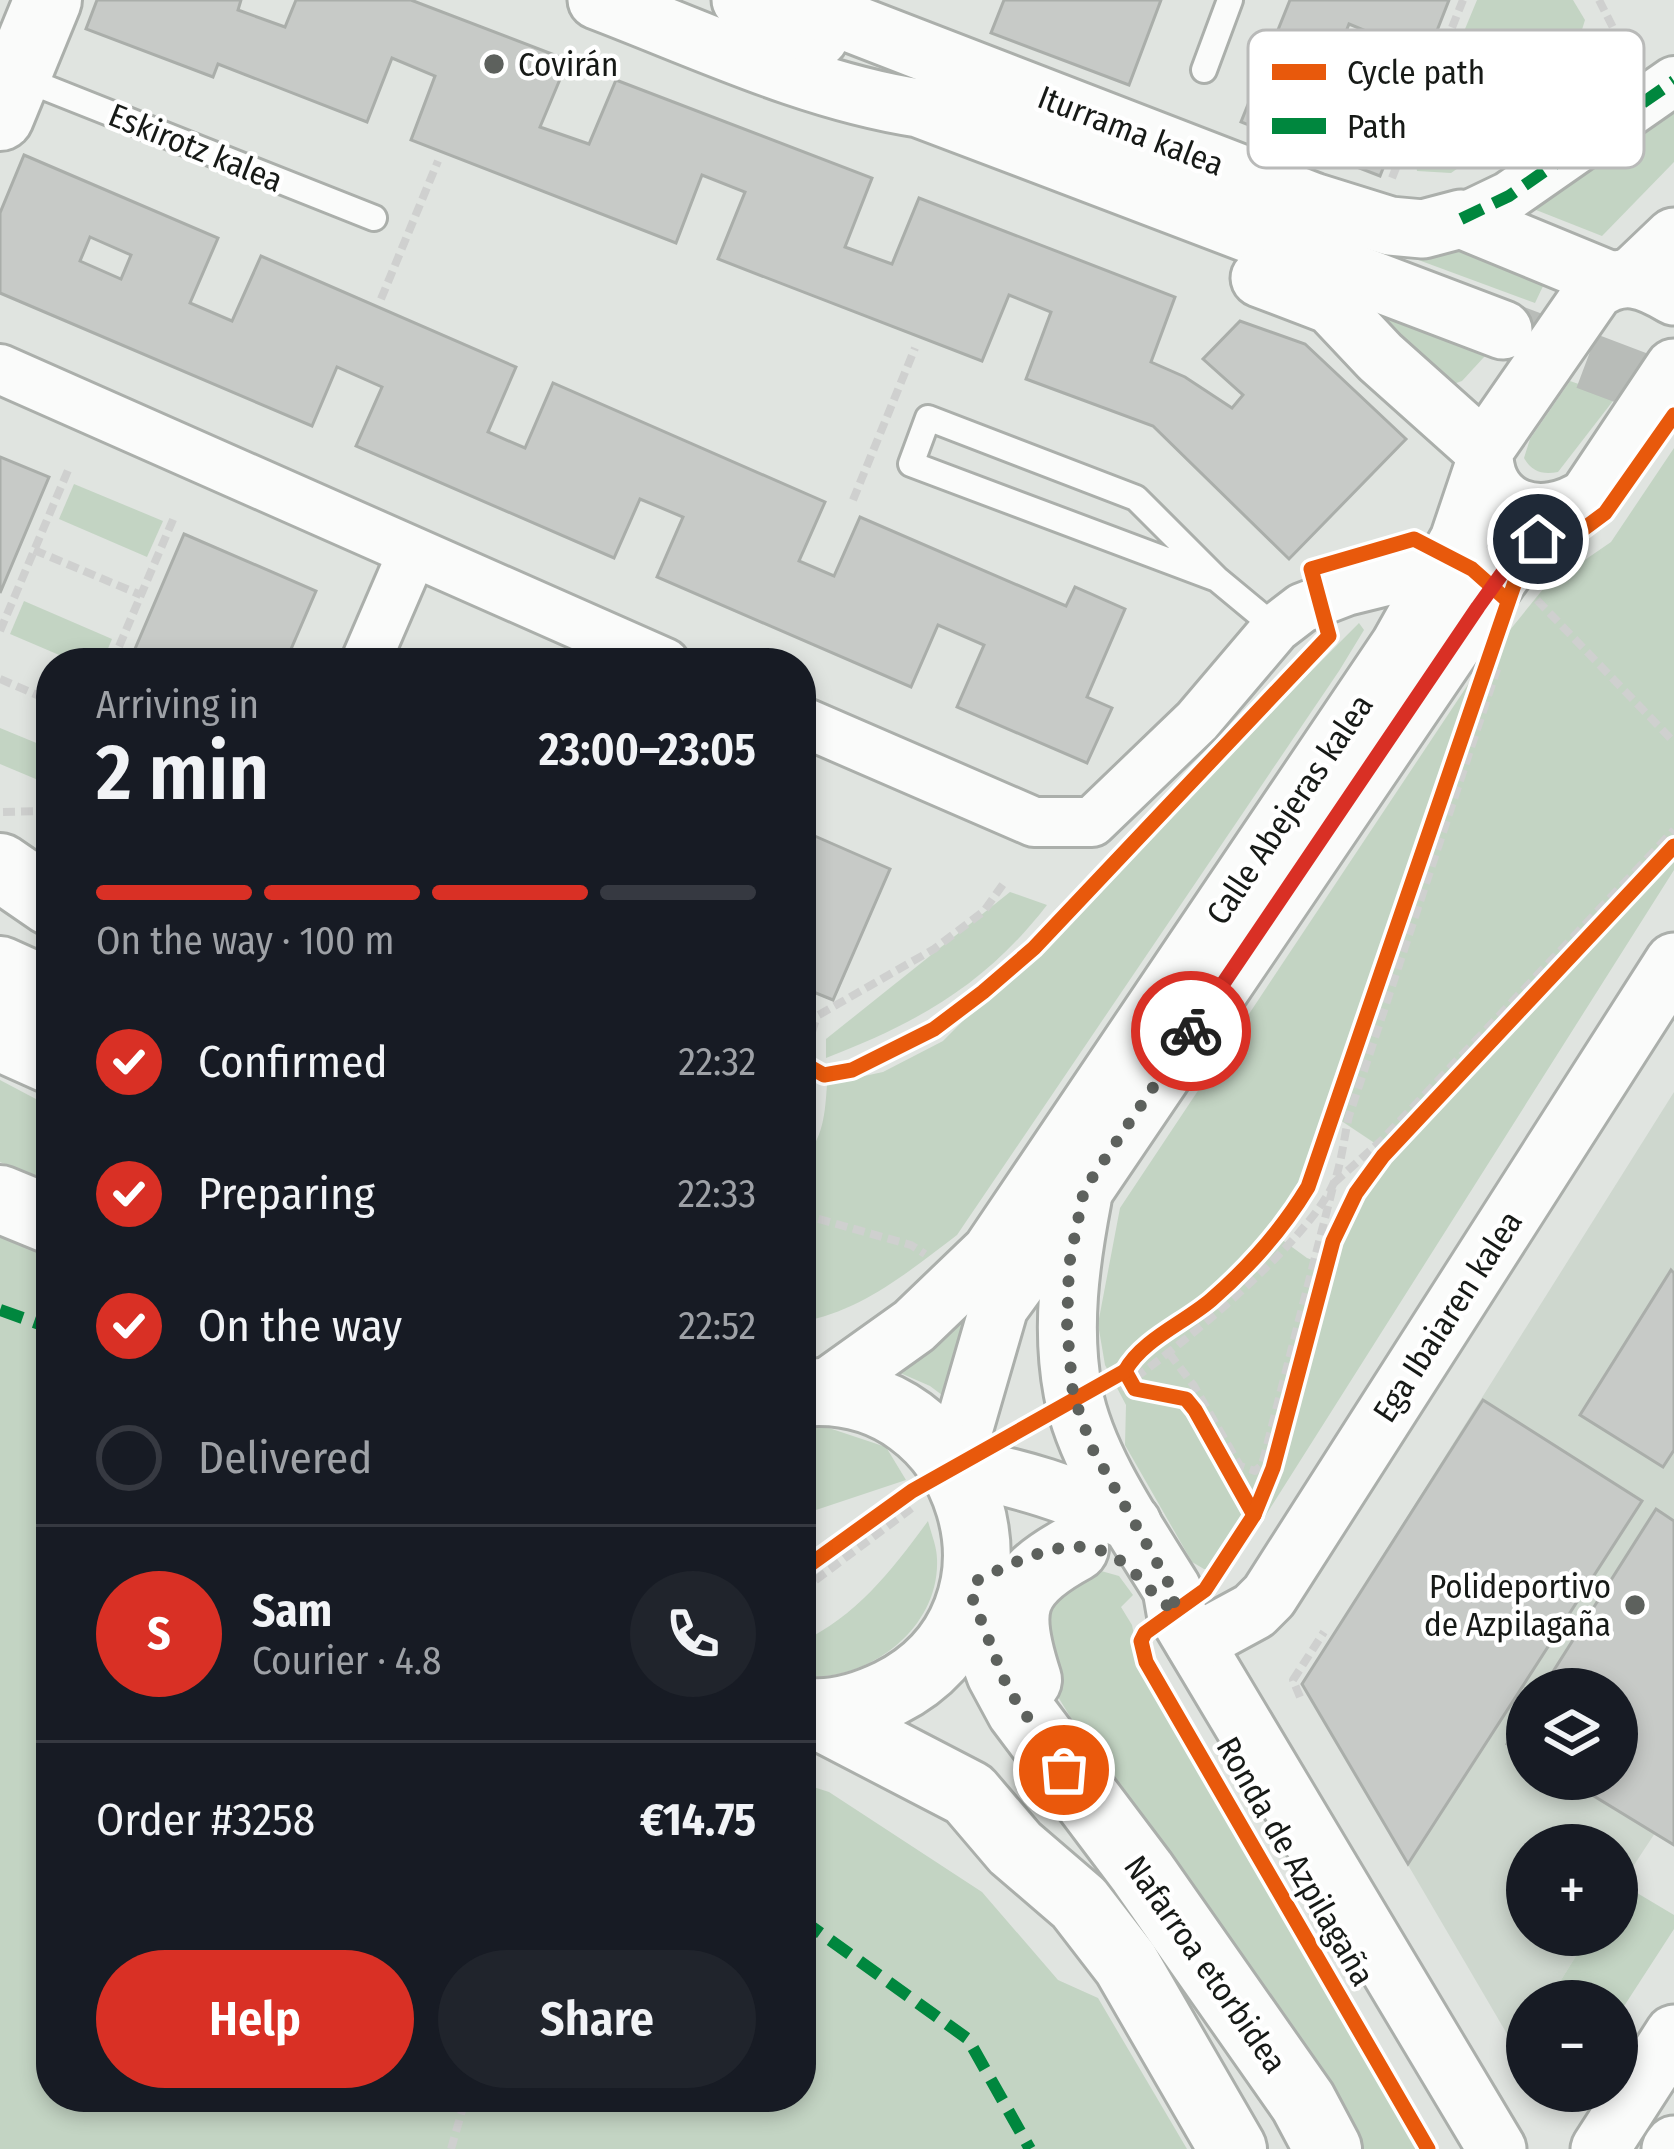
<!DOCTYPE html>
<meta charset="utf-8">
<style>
:root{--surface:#171b24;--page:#20242c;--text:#f1f3f6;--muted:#9ea1a6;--line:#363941;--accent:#d93025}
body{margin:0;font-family:"Fira Sans Condensed",sans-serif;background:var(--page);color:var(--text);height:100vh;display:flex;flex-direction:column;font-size:45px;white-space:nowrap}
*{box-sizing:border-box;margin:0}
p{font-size:39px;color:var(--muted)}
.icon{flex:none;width:66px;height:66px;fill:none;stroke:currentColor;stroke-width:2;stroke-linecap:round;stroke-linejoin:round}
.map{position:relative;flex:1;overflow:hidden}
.details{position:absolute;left:36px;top:648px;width:780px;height:1464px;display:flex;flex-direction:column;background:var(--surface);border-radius:48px;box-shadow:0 6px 18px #0003}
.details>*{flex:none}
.fabs{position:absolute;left:1506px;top:1668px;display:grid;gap:24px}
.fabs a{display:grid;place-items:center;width:132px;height:132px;border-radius:50%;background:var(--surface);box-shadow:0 6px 18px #0003;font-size:60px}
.pin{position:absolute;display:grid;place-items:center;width:102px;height:102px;color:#fff;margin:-51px;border:6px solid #fff;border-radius:50%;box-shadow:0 3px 12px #0007}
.courier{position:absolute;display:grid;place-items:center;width:120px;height:120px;margin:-60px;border:9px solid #d93025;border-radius:50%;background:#fff;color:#222;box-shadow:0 3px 15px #0007}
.head em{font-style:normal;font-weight:600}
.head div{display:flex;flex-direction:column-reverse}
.head{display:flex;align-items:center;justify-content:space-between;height:204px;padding:0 60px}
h1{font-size:78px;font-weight:600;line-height:90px}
.bar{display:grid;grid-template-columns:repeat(4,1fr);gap:18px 12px;align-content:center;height:144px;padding:0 60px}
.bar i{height:15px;border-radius:9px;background:var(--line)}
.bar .active{background:var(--accent)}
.bar p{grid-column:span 4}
.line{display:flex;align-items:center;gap:30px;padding:0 60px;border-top:3px solid var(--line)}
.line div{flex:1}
.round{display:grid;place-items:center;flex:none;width:126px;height:126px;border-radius:63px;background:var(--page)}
ol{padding:0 60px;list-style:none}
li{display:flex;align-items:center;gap:36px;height:132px}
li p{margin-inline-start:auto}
li .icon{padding:12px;border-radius:50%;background:var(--accent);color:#fff;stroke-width:4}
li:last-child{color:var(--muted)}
li i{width:66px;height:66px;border:6px solid var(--line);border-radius:50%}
.cta{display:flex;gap:24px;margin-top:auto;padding:24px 60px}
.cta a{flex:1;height:138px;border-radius:72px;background:var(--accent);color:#fff;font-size:48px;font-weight:600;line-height:138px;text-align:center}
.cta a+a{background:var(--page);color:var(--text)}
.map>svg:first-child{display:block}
</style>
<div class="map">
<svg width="1674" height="2149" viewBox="0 0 1674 2149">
<rect width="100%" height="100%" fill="#e0e4e0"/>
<path fill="#ced7ce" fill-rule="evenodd" d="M1674,1092V1845L1655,1833L1617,1891V1845H1527V1935H1589L1548,2001H1527V2034L1517,2051L1302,1684ZM1527,1689H1617V1779H1527Z"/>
<g fill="#c3d4c3" fill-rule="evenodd">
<polygon points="1477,0 1573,0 1585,20 1561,96 1451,173 1417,171 1414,152"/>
<polygon points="1674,113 1674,162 1602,236 1531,208"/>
<polygon points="1462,238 1544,284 1535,303 1413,258 1381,241"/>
<polygon points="1343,289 1496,344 1462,381 1448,386"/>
<path d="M1570,381L1616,397L1558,472C1543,475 1532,472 1524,458L1530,439Z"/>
<path d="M1674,448V870L1240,1556L1223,1570L1204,1569L1192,1562L1125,1445L1126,1405L1105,1365L1098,1324L1120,1208L1479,668L1544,588L1611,542ZM1325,1110L1394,1156L1356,1204L1332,1267L1307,1258L1270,1231L1301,1184Z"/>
<polygon points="74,484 163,521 147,557 59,519"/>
<polygon points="24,601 112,639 102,663 78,663 10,634"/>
<path d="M1359,623L1364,630L1339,671L957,1235C908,1272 862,1311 801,1322V1161C824,1140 825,1113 827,1084L883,1072L943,1041Z"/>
<polygon points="0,728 51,749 50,785 0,764"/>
<path d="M1010,892L1047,905C986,984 919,1022 826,1058V1039Z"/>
<polygon points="0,1080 51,1107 51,1185 0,1162"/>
<polygon points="0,1235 51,1257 51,2097 801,2097 801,1783 829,1792 982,1892 1058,1980 1098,1998 1187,2149 0,2149"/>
<polygon points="961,1313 973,1323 954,1404 930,1386 898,1372"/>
<polygon points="801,1428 829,1428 886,1447 906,1480 801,1515"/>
<path d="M928,1521C931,1533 937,1547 937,1559C940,1629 867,1683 801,1676V1642C856,1617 893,1569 928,1521Z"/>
<polygon points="1087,1567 1119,1576 1133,1595 1121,1607 1132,1625 1139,1659 1418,2149 1358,2149 1077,1728 1049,1682 1034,1595"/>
<polygon points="1622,1884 1674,1915 1674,1929 1617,2017 1617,2001 1548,2001 1589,1935 1617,1935 1617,1891"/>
</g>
<g fill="#c7cac7" stroke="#aaaeaa" stroke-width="3" fill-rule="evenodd">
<polygon points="97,0 241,0 238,10 285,27 296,0 411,0 568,60 540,127 589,144 616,80 872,178 845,247 892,264 919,198 1175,297 1151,362 1185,377 1232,408 1243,395 1203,359 1240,321 1305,344 1406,439 1289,559 1153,426 1026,379 1051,312 1009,295 982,361 718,259 745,192 702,175 676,243 411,140 435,76 392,58 367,122 218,64 213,77 86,29"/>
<polygon points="1004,0 1161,0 1129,85 991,33"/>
<path d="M1290,0H1449L1380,176L1241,122ZM1349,24L1371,33L1357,68L1335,60Z"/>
<path d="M24,155L218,238L190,303L232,321L261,256L516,367L488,432L525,448L553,383L825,502L799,561L834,576L860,517L1066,606L1075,587L1125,609L1087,697L1112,708L1087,763L957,707L984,645L938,625L911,687L657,577L683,517L640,499L614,558L356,446L382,387L337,367L312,426L0,293V213ZM90,237L131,255L121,279L80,261Z"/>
<polygon points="0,457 49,477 0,593"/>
<polygon points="184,534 316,591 285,663 207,663 198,659 197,663 129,663"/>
<polygon points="801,830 890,869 833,1000 801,987"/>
<polygon points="1671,1270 1674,1273 1674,1450 1663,1467 1580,1415"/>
<polygon points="1483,1400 1642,1501 1408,1864 1302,1684"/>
<polygon points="1656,1509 1674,1521 1674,1845 1566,1779 1617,1779 1617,1689 1542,1689"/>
<polygon points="1527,1713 1527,1756 1507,1744"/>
</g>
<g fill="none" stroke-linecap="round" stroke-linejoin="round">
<polyline stroke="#b8bcb8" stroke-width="57" stroke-dasharray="57 28" stroke-linecap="butt" points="1507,331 1674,394"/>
<defs>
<g id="service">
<polyline points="1204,70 1230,0"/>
<polyline points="19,77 374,218"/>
<polyline points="1217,579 911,464 928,418 1136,498 1217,579 1276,628"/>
</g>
<g id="minor">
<polyline points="1461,219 1509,196 1674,81"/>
<polyline points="0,369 665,663"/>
<polyline points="365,663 412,554"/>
<polyline points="801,721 1034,822 1092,822 1197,721 1276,628 1302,608 1346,591 1443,567"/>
</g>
<g id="tertiary">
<path d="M597,0C702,40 808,91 919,108L1503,330"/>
<polyline points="741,0 819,38"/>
<polyline points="791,0 1313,202 1390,226 1423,229 1461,219 1609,280"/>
<polyline points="1632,277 1674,237"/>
<polyline points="1260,278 1331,305 1380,357 1484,450"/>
<path d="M1674,296C1646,279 1622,270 1594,291L1484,450C1482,512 1543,528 1588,497L1674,368"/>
<path d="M1082,1200C1070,1263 1061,1328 1073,1392C1085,1458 1137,1532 1172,1589L1176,1612L1497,2149"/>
<polyline points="823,1391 914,1326 991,1252 1400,645 1459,540 1483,469"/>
<polyline points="947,1459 963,1431 999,1307 1084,1190 1493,586 1506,568 1569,510"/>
<path d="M954,1466C1018,1477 1073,1494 1132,1523"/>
<polyline points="1195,1643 1254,1611 1269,1596 1674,962"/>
<polyline points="1600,2149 1674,2034"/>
<polyline points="1671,2149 1674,2145"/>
</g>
<g id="secondary">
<polyline points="0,117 48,0"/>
<polyline points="0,867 51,902"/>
<polyline points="0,970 51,993"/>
<polyline points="0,1037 51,1060"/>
<polyline points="0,1199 51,1220"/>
<path d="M801,1393C975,1376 1047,1614 890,1693C863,1706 831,1716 801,1711"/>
<polyline points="972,1596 1000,1673 1020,1710 1142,1872 1303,2102 1328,2149"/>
<path d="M1028,1680C1005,1609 1009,1584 1075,1548"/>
<polyline points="813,1713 969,1794 1015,1848 1079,1903 1126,1964 1233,2149"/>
</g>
</defs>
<use href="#service" stroke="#abafab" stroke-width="30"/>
<use href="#minor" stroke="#abafab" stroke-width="54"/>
<use href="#tertiary" stroke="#abafab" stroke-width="63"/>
<use href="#secondary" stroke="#abafab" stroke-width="72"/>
<g stroke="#cfd0cf" stroke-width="8" stroke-dasharray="12 6" stroke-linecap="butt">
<polyline points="1599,0 1631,63"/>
<polyline points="1392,178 1463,0"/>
<polyline points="381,299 438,161"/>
<polyline points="853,500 915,348"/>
<polyline points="34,550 141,595"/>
<polyline points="1537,600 1674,742"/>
<polyline points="0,631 69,468"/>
<polyline points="112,663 175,515"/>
<polyline points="0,679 51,701"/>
<polyline points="3,812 48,811 51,804"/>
<polyline points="801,1016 817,1016 934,949 984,911 1006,880"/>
<polyline points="801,1137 811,1111 802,1063 817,1016"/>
<polyline points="801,1214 911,1245 925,1254"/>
<polyline points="1169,1353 1194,1386 1240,1466 1255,1471 1262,1465 1334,1183 1382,1140 1674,830"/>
<path d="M1120,1388C1175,1352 1312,1239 1335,1180C1342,1160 1344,1137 1349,1116L1497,669"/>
<polyline points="801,1591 912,1508"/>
<polyline points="1300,1697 1293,1680 1324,1632"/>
<polyline points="451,2149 466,2097"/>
</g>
<use href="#service" stroke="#fafbfa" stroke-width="24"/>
<use href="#minor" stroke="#fafbfa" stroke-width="48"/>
<use href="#tertiary" stroke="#fafbfa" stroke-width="57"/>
<use href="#secondary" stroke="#fafbfa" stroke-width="66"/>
<g stroke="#00873e" stroke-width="12" stroke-dasharray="24 12" stroke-linecap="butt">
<polyline points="1461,219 1509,196 1674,81"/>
<polyline points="0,1310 51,1328"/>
<polyline points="801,1919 968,2039 1030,2149"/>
</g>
<defs>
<g id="cycleway">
<polyline points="801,1062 824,1075 852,1070 934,1029 983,992 1034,948 1329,636 1311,569 1414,539 1472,569 1508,601"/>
<path d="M1254,1515L1195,1410L1186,1399L1135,1389L1125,1371C1142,1340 1184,1323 1211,1300C1249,1267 1282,1230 1308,1187L1516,579L1605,513L1674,415"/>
<polyline points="801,1571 912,1491 1125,1371"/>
<polyline points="1428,2149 1146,1662 1141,1641 1145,1633 1205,1590 1254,1515 1273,1468 1333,1241 1356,1193 1383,1156 1674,846"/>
</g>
</defs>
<use href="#cycleway" stroke="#fff" stroke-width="22"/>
<use href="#cycleway" stroke="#e8590c" stroke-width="15"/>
</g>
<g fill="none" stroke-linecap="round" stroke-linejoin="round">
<path stroke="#5d615d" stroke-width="12" stroke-dasharray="0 21.6" d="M1064,1770L1008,1689L972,1597L976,1581C1022,1559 1081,1525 1127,1566C1145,1582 1156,1599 1176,1612L1172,1589L1092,1448L1073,1394L1067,1327L1069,1265L1084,1190L1191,1031"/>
<polyline stroke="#d93025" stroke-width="15" points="1191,1031 1478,607 1506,568 1538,539"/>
</g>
<g fill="#5d615d" stroke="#fff" stroke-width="4.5">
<circle cx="494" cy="64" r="12"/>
<circle cx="1635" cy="1605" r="12"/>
</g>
<g text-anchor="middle" stroke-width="9" stroke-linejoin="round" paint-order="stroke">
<g font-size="33" fill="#171a17" stroke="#fff" text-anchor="start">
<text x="518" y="76">Covirán</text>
<text x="1611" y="1598" text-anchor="end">Polideportivo<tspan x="1611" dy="38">de Azpilagaña</tspan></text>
</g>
<g font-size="33" fill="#171a17" stroke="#fff">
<text transform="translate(1131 130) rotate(21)" y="12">Iturrama kalea</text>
<text transform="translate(196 147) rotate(22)" y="12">Eskirotz kalea</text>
<text transform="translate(1289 809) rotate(-56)" y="12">Calle Abejeras kalea</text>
<text transform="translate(1447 1316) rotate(-57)" y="12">Ega Ibaiaren kalea</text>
<text transform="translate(1296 1861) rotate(60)" y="12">Ronda de Azpilagaña</text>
<text transform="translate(1206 1964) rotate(55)" y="12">Nafarroa etorbidea</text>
</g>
</g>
<rect x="1248" y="30" width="396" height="138" rx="18" fill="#fff" stroke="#b9bab9" stroke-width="3"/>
<rect x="1272" y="64" width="54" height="16" fill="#e8590c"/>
<rect x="1272" y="118" width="54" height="16" fill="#00873e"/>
<g font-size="33" fill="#171a17">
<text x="1347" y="84">Cycle path</text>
<text x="1347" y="138">Path</text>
</g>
</svg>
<div class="fabs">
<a><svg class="icon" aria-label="layers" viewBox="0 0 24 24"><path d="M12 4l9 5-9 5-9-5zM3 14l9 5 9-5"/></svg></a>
<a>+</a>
<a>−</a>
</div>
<div class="pin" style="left:1064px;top:1770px;background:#ea580c"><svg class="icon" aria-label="bag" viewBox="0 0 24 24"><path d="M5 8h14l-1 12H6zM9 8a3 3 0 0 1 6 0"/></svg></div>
<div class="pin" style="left:1538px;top:539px;background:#1f2937"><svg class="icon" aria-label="home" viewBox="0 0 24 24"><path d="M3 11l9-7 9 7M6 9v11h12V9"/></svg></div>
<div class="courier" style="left:1191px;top:1031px"><svg class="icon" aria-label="bike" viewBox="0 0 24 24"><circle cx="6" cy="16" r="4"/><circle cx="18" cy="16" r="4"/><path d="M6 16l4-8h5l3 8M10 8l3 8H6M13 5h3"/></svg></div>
<section class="details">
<div class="head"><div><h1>2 min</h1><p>Arriving in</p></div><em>23:00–23:05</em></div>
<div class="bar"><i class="active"></i><i class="active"></i><i class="active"></i><i></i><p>On the way · 100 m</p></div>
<ol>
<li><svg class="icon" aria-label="check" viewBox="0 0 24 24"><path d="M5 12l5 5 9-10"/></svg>Confirmed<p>22:32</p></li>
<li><svg class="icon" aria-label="check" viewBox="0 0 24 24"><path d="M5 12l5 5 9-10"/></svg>Preparing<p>22:33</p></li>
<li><svg class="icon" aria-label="check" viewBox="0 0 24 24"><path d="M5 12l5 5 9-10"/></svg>On the way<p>22:52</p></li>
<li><i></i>Delivered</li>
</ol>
<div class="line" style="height:216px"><b class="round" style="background:var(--accent);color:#fff">S</b><div><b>Sam</b><p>Courier · 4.8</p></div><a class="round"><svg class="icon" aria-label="phone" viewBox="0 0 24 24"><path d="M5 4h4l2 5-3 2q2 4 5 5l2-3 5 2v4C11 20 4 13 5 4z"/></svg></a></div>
<div class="line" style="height:156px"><div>Order #3258</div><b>€14.75</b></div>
<div class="cta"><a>Help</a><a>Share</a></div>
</section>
</div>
